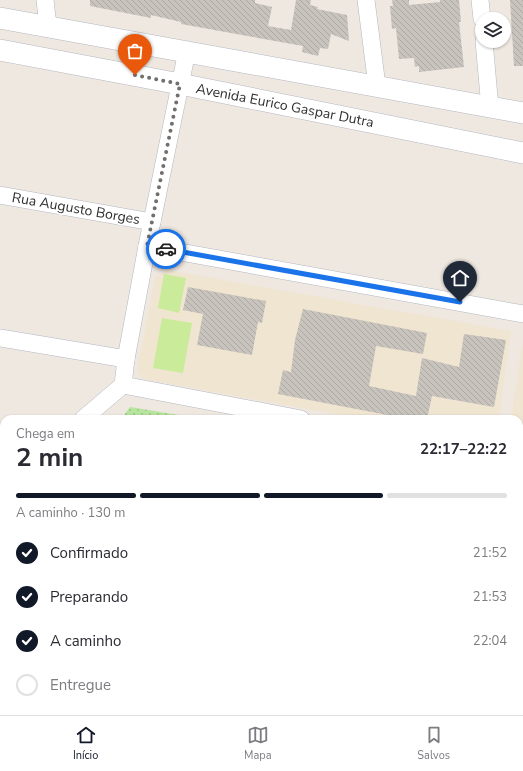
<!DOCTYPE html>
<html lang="pt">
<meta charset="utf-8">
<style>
:root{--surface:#fff;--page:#f2f2f3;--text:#2b2b33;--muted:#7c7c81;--line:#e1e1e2;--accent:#111827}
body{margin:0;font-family:"Nunito Sans",sans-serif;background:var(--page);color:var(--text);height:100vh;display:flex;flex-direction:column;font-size:15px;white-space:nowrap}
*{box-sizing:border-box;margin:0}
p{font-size:13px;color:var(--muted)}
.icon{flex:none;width:22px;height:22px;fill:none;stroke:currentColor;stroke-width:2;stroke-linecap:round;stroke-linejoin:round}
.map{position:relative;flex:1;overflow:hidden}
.panel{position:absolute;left:0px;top:415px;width:523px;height:300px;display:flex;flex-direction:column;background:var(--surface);border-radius:12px 12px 0 0;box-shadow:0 1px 3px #0004}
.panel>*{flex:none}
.fabs{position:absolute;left:475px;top:12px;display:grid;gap:8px}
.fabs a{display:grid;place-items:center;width:36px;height:36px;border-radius:50%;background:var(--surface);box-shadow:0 1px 3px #0004;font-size:20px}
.pin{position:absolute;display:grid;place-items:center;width:34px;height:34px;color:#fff;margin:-41px -17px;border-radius:50% 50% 50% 0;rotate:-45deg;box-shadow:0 0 4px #0007}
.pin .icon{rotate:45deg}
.courier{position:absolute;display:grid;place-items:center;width:40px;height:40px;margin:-20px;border:3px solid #1a73e8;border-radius:50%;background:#fff;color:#222;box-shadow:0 1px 5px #0007}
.headline em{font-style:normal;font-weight:700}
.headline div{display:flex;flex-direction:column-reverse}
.headline{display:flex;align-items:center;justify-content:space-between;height:68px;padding:0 16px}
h1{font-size:26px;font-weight:700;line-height:30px}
.bar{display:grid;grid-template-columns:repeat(4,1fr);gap:6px 4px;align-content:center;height:48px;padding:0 16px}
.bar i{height:5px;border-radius:3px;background:var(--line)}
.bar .active{background:var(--accent)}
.bar p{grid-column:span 4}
ol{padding:0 16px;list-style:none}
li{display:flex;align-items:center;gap:12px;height:44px}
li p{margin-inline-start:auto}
li .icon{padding:4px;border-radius:50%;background:var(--accent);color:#fff;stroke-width:4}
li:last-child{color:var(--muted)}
li i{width:22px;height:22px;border:2px solid var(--line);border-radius:50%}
.menu{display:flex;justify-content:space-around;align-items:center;height:56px;border-top:1px solid var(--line);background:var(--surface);font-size:11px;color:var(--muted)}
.menu a{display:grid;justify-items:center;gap:2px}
.menu .active{color:var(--accent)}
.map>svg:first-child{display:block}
</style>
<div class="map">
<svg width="523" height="715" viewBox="0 0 523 715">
<defs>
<pattern id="green-dots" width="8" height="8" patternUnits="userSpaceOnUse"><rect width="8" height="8" fill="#b7e59e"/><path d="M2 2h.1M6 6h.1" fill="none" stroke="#9ec588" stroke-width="1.8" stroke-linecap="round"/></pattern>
<pattern id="building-back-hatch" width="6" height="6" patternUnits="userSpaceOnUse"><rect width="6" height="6" fill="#c8c3bc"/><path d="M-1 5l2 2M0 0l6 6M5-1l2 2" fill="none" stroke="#aca8a2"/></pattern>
</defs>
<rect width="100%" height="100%" fill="#efe8e1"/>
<g fill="#f0e5d1">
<polygon points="167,270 511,331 499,419 361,419 143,379 137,371 155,278"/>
<polygon points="523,341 523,444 519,443 519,419 511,419"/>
</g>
<polygon fill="url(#green-dots)" points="130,407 203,419 121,419"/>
<g fill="#caeb9a">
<polygon points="164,274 186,278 179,313 158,308"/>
<polygon points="162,318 192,323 183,373 153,368"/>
</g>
<g fill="url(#building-back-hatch)">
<polygon points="90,0 255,0 255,3 272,7 268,26 291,30 296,0 311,0 310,5 318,7 317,9 347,15 349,41 331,34 328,49 320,48 318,56 302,52 303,46 181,24 181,22 151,15 151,18 90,6"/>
<polygon points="392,0 409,0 409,5 440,2 440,0 459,0 461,22 459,22 464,67 419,72 419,66 415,67 414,58 399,59 396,28 392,29 390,6 393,6"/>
<polygon points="510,0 523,0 523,66 514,66"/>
<polygon points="188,287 266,301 262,323 258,322 252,355 197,345 203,314 183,310"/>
<polygon points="303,309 427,333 423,354 376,346 369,386 416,396 422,358 459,367 464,334 506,340 494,407 432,396 427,419 408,419 278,394 283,370 291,372 295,340"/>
</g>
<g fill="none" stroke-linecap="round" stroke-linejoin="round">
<defs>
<g id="minor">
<polyline points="45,0 48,26"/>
<polyline points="366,0 377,86"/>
<polyline points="480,0 482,19"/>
<polyline points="484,41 490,108"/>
<polyline points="0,195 152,222"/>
<polyline points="147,246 523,314"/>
<polyline points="0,338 126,359"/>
<polyline points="123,385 301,419"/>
<polyline points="83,419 123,385 126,359 147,246 187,51"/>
<polyline points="519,456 523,457"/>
<polyline points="0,482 4,479"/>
<polyline points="519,484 523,491"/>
<polyline points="0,543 4,550"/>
<polyline points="99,711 101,715"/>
<polyline points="238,711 241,715"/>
<polyline points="372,711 375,715"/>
<polyline points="517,711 519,715"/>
</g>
<g id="tertiary">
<polyline points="0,18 523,113"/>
<polyline points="0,50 180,84 523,153"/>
</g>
</defs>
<use href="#minor" stroke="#b4b7c1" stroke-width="18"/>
<use href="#tertiary" stroke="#b4b7c1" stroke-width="22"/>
<use href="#minor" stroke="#fff" stroke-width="17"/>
<use href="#tertiary" stroke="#fff" stroke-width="21"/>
</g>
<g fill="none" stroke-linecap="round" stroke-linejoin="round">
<polyline stroke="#726f6d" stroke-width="4" stroke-dasharray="0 7.2" points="135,75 180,84 147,246 166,249"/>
<polyline stroke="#1a73e8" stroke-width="5" points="166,249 460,302"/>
</g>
<g text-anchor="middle" stroke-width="3.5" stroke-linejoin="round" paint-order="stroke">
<g font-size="14" fill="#2e2e2e" stroke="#fff">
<text transform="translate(285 105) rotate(11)" y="5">Avenida Eurico Gaspar Dutra</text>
<text transform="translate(76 208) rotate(10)" y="5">Rua Augusto Borges</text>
</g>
</g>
</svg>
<div class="fabs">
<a><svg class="icon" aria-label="layers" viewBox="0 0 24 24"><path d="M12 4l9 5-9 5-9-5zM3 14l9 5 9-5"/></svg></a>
</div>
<div class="pin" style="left:135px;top:75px;background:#ea580c"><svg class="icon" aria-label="bag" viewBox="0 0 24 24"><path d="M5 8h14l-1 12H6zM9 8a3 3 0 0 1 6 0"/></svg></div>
<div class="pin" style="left:460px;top:302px;background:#1f2937"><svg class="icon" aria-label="home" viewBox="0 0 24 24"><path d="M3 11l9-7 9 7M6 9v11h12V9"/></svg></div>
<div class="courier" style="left:166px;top:249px"><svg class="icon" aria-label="car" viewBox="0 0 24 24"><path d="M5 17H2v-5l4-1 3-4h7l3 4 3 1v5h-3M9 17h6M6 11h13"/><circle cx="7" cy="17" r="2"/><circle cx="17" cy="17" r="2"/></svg></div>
<section class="panel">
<div class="headline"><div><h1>2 min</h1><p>Chega em</p></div><em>22:17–22:22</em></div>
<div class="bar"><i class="active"></i><i class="active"></i><i class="active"></i><i></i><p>A caminho · 130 m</p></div>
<ol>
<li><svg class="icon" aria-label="check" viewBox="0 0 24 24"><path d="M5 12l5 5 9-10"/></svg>Confirmado<p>21:52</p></li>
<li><svg class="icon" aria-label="check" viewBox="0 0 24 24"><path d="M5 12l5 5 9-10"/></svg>Preparando<p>21:53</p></li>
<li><svg class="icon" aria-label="check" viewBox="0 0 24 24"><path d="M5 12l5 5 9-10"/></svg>A caminho<p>22:04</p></li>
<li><i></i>Entregue</li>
</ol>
</section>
</div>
<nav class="menu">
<a class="active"><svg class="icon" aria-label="home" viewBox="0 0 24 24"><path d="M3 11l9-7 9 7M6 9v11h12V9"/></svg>Início</a>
<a><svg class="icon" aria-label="map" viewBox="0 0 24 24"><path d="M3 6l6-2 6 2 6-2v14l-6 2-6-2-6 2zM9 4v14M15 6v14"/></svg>Mapa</a>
<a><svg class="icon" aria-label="saved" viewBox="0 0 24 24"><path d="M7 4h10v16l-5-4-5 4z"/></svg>Salvos</a>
</nav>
